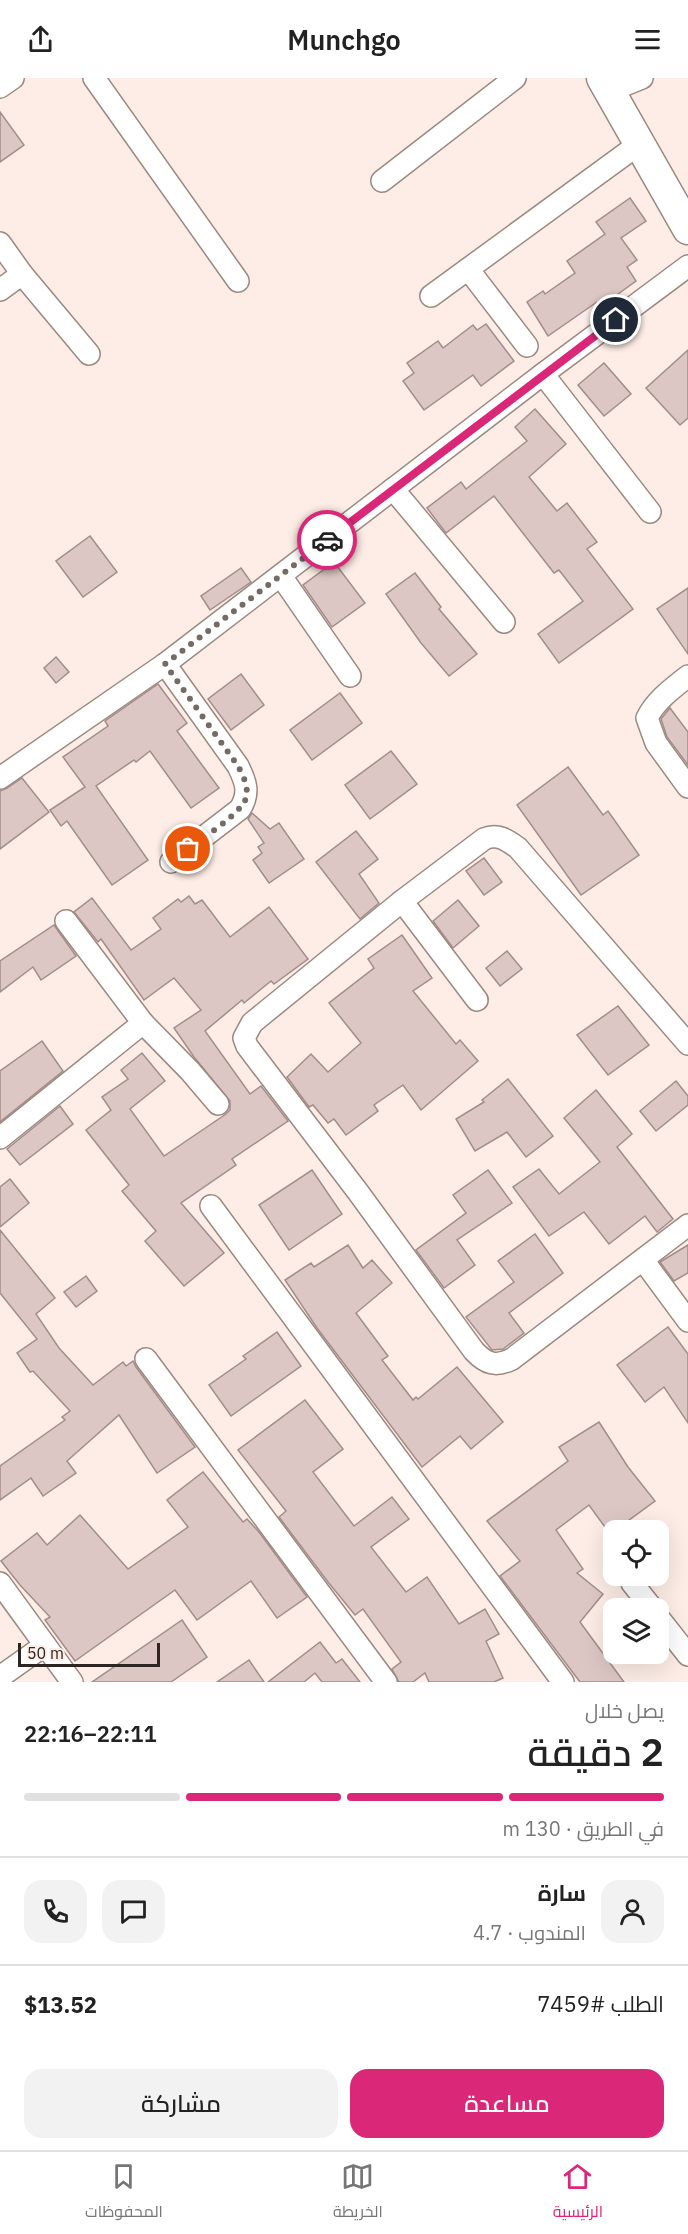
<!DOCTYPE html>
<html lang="ar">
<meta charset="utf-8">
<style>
:root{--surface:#fff;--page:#f2f2f2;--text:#222;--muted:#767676;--line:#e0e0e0;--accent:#db2777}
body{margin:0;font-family:"IBM Plex Sans",Cairo,sans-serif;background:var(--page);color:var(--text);direction:rtl;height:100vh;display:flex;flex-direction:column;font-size:22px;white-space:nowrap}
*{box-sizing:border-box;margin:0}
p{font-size:20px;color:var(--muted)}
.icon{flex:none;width:33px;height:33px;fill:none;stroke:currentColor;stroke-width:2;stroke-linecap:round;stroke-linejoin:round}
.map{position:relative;height:1604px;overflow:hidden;direction:ltr}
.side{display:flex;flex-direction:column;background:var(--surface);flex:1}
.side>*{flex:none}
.controls{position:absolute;left:603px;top:1442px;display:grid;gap:12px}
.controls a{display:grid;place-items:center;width:66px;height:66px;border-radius:12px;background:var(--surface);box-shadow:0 6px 24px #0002;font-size:30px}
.scale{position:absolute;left:18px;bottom:15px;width:142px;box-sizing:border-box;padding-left:6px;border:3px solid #2c2521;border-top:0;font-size:16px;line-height:21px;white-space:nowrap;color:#2c2521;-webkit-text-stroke:4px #fdede6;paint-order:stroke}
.pin{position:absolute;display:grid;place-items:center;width:51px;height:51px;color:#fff;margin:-26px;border:3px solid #fff;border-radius:50%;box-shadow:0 2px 6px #0007}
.courier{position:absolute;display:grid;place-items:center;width:60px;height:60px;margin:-30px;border:4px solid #db2777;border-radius:50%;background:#fff;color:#222;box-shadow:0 2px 8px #0007}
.summary em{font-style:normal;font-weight:600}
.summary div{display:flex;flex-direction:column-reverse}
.summary{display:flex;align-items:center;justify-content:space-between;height:102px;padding:0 24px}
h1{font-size:39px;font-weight:600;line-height:45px}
.bar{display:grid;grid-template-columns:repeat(4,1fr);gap:9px 6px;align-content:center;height:72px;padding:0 24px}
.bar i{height:8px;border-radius:4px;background:var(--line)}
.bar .on{background:var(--accent)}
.bar p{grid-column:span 4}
.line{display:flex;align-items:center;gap:15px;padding:0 24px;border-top:2px solid var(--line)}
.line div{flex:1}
.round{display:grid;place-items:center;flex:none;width:63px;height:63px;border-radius:18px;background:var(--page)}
.action{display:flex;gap:12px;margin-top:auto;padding:12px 24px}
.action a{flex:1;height:69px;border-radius:18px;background:var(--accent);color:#fff;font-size:24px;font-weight:600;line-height:69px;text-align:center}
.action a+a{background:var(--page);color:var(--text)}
header{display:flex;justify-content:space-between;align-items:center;height:78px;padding:0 24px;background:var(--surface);font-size:27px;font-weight:600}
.tabs{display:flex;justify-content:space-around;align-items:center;height:84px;border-top:2px solid var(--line);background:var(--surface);font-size:16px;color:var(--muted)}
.tabs a{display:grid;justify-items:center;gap:3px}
.tabs .on{color:var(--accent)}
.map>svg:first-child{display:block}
</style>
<header><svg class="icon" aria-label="menu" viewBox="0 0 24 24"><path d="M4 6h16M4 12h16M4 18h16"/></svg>Munchgo<svg class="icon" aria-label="share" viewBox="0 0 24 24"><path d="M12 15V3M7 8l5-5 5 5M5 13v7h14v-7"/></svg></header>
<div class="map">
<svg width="688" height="1604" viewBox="0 0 688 1604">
<rect width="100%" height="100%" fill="#fdede6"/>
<g fill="#ddc7c4" stroke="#a28d8b" stroke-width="1.5">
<polygon points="0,34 24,67 0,84"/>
<polygon points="630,120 646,143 621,160 637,182 627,189 636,203 600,229 597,224 548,258 527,224 543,213 545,216 575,195 567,183 605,156 596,144"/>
<polygon points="486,246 514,283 481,308 473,297 424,332 403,303 414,295 407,285 438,263 443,270 473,247 477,252"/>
<polygon points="688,272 688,340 680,347 646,310"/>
<polygon points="604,285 631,316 604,338 578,307"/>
<polygon points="535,331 566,366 529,399 557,433 567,425 597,464 587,471 633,531 559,585 538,556 583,523 559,492 554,495 494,418 446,455 427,430 461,404 466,411 527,363 515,349"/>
<polygon points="90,458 117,494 83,519 56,483"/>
<polygon points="334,484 365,525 332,549 303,507"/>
<polygon points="241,490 251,504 210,532 201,518"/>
<polygon points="415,495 441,529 439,531 477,576 449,598 421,565 386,516"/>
<polygon points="688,510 688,576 657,531"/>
<polygon points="56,579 69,594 56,605 44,590"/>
<polygon points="241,596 264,627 231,652 208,621"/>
<polygon points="158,606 187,645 177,653 219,710 191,730 150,673 136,684 134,682 96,708 148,782 112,807 67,743 61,748 50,732 85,709 63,679 108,648 105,643"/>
<polygon points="340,615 362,645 312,682 290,652"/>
<polygon points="670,630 688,654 688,687 667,659 661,641"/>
<polygon points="391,673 417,706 370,741 345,707"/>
<polygon points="568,689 603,737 608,733 639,777 581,817 517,727"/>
<polygon points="22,700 49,734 0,771 0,713 7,710"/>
<polygon points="252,735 270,751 279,745 304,781 269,805 253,782 262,775 258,769 264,765 248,741"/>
<polygon points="356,753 378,781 359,796 379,825 360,841 316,784"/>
<polygon points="484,780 502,804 484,817 466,793"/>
<polygon points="189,818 195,826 202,822 230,859 269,829 308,881 274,906 271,903 244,925 242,922 205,953 250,1016 261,1008 288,1043 232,1081 236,1087 181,1125 224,1175 184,1208 145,1163 156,1153 122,1113 129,1107 86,1052 111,1032 102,1019 128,1001 121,992 142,975 165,1003 130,1031 164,1078 226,1036 230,1032 230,1023 194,979 174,950 201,932 174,900 144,922 101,861 98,864 74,834 92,820 131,872 161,851 153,840 178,821 181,824"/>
<polygon points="458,822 479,848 453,870 433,843"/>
<polygon points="54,847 76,878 41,902 33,889 0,914 0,883"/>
<polygon points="402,857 432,900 413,913 456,966 460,962 478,983 421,1032 403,1007 374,1027 378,1033 346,1057 334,1041 328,1045 313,1027 309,1029 287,999 311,976 328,994 361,965 329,925 374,890 368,881"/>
<polygon points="507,873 522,891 500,908 486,890"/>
<polygon points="618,928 649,967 608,997 577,957"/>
<polygon points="42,963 63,993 0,1044 0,993"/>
<polygon points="508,1001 553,1058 526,1079 507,1054 475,1073 456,1041 484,1024 482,1022"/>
<polygon points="676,1003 688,1018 688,1027 656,1053 640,1033"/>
<polygon points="596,1012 632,1056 617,1069 673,1141 657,1154 645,1138 609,1166 584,1134 549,1158 513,1109 539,1091 559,1116 600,1084 564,1040"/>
<polygon points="60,1028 73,1046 20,1087 7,1071"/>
<polygon points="312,1092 342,1136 289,1172 259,1127"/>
<polygon points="488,1092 512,1125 457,1162 475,1187 444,1210 416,1172 466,1135 453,1117"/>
<polygon points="10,1101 29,1125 0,1149 0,1109"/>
<polygon points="0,1152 55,1220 36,1236 59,1270 93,1307 123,1284 126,1288 133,1283 136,1289 195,1369 157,1395 119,1337 67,1383 76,1395 43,1418 31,1400 0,1422 0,1388 65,1342 62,1339 70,1333 33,1293 30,1294 17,1275 37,1261 0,1215"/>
<polygon points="535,1156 563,1195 509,1235 524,1255 503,1271 492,1272 466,1239 514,1204 498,1183"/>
<polygon points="348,1167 363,1190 372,1182 392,1205 356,1235 388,1278 382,1282 413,1322 416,1319 418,1321 457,1289 503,1344 471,1371 460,1358 422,1389 317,1250 285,1202 311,1185 314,1189"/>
<polygon points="688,1167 688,1195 674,1203 660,1184"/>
<polygon points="86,1198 97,1213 76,1229 64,1214"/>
<polygon points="668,1249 688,1276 688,1345 664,1309 645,1324 617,1287"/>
<polygon points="277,1254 301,1288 231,1338 209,1307 246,1281 243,1278"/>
<polygon points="305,1322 343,1371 313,1394 354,1448 392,1419 409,1441 371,1469 406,1514 427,1499 459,1546 485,1531 499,1556 486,1563 503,1600 494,1604 429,1604 425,1595 413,1604 399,1604 392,1591 401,1584 363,1531 355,1537 328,1504 279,1439 286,1433 238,1372"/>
<polygon points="599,1344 628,1389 655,1423 610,1456 589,1427 556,1452 583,1491 577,1495 603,1516 580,1544 624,1604 580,1604 500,1498 520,1483 487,1443 568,1383 559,1369"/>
<polygon points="203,1394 243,1444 247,1441 259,1454 307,1519 277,1540 251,1503 197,1542 175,1512 75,1583 45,1542 50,1539 20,1507 1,1483 37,1455 47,1467 80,1437 128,1491 188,1449 167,1422"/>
<polygon points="182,1542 207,1579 171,1604 92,1604"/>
<polygon points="320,1564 336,1585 342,1581 360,1604 322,1604 315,1595 304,1604 268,1604"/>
<polygon points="249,1582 264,1604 217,1604"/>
</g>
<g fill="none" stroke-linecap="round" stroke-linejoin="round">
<defs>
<g id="street">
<polyline points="94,0 238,203"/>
<polyline points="0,9 13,0"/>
<polyline points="610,13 642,0"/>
<polyline points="382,103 515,0"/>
<polyline points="0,165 22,196 89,276"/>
<polyline points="468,191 527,268"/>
<polyline points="0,212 22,196"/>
<polyline points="431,218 639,66"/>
<polyline points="543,296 650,434"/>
<polyline points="393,411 504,544"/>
<polyline points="281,498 350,598"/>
<path d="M165,586L238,688C246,704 250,715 240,731L171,784"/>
<path d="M688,598C673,610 656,622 647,640L656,665L688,709"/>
<polyline points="0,700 165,586 543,296 688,188"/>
<polyline points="402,823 477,922"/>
<polyline points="66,843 143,945"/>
<path d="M688,966L518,770C507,762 498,755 484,761L402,823L252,945L244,960L247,968L358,1114L474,1273C486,1286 496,1289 512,1281L688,1147"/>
<polyline points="0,1060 143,945 190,993 218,1026"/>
<polyline points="211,1128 563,1604"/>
<polyline points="643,1182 688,1243"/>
<polyline points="146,1281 386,1604"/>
<polyline points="0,1505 72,1604"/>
<polyline points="632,1505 652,1530"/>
<polyline points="658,1539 688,1577"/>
<polyline points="0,1599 45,1567"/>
</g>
<polyline id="secondary" points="602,0 688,151"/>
</defs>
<use href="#street" stroke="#9b8980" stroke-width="24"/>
<use href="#secondary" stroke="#9b8980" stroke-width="33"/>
<use href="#street" stroke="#fff" stroke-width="21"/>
<use href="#secondary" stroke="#fff" stroke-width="30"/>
</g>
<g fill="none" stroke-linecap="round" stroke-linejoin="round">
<path stroke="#756b66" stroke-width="6" stroke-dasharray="0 10.8" d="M188,771C201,761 242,735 246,720C249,708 243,698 238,688L165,586L327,462"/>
<polyline stroke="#db2777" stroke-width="8" points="327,462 616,242"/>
</g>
</svg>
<div class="controls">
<a><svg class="icon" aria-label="locate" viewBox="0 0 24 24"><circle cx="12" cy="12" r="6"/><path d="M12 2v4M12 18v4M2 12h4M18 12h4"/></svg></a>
<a><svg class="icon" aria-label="layers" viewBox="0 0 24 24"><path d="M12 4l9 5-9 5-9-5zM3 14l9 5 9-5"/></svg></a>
</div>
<div class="scale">50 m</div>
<div class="pin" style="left:188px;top:771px;background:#ea580c"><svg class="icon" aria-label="bag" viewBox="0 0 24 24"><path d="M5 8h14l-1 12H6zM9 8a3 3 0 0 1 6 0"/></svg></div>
<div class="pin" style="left:616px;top:242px;background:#1f2937"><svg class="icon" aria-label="home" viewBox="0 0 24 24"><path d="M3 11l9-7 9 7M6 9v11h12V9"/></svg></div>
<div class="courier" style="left:327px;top:462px"><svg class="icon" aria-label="car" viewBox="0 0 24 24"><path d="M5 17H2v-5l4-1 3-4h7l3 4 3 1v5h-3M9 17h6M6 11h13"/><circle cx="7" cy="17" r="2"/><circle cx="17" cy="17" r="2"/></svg></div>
</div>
<section class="side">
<div class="summary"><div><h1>2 دقيقة</h1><p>يصل خلال</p></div><em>22:11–22:16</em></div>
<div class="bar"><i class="on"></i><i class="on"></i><i class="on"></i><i></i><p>في الطريق · 130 m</p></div>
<div class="line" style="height:108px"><a class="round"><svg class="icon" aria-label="person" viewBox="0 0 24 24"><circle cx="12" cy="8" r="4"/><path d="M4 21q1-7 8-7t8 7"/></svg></a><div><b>سارة</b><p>المندوب · 4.7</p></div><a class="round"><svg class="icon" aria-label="chat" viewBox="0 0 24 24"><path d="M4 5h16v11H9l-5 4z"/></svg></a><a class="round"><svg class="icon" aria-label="phone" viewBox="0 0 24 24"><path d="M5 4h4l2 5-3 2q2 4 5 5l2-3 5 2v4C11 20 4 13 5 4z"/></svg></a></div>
<div class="line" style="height:78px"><div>الطلب #7459</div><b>$13.52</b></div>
<div class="action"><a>مساعدة</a><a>مشاركة</a></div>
</section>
<nav class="tabs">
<a class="on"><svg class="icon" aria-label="home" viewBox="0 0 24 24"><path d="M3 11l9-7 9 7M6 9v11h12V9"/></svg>الرئيسية</a>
<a><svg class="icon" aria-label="map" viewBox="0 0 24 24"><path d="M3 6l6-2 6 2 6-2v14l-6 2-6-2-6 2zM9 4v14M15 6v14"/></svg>الخريطة</a>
<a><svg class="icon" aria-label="saved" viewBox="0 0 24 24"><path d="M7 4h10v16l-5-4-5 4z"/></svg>المحفوظات</a>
</nav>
